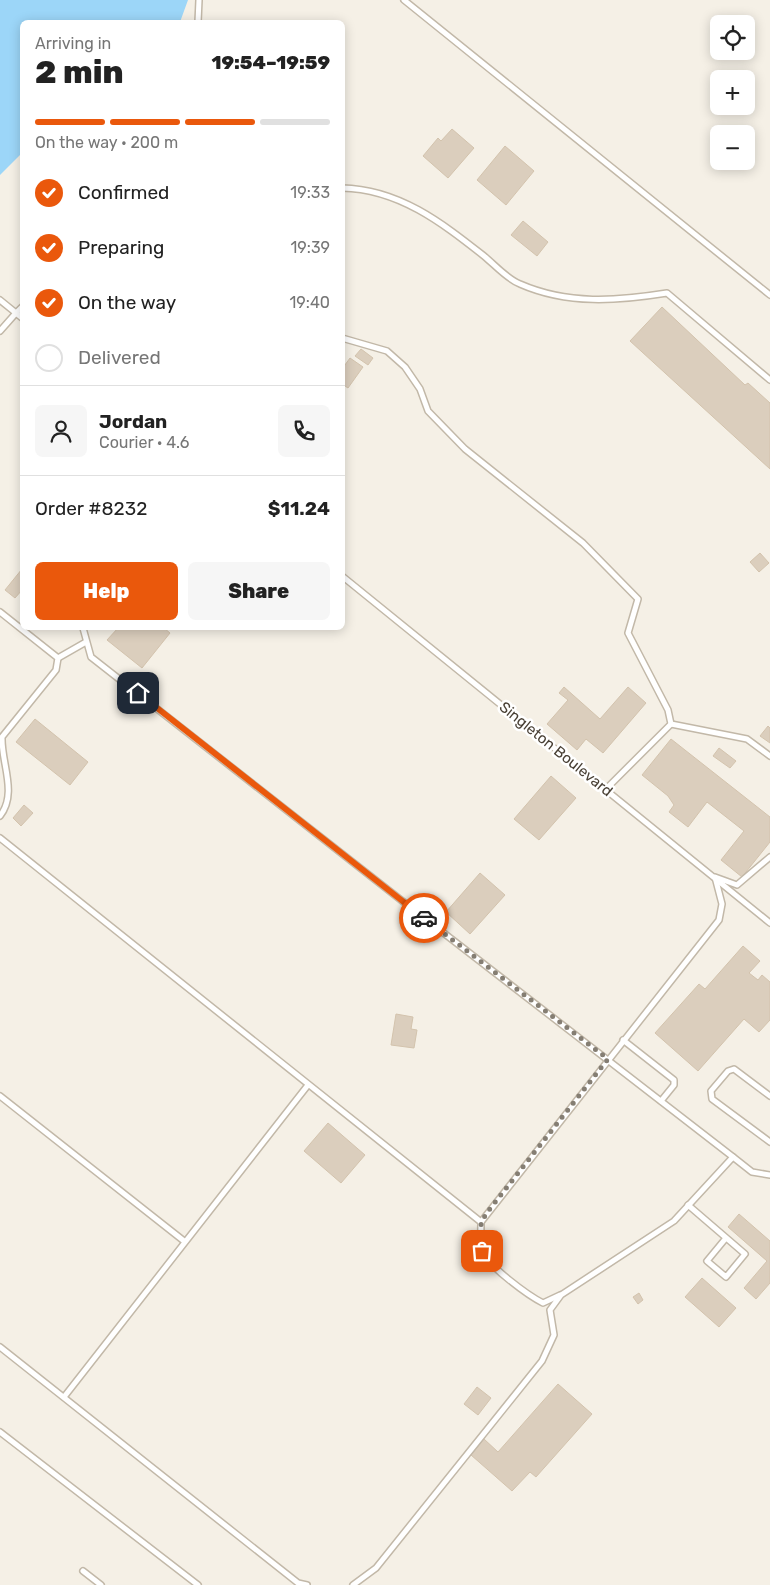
<!DOCTYPE html>
<meta charset="utf-8">
<style>
:root{--surface:#fff;--page:#f6f6f6;--text:#222;--muted:#767676;--line:#e0e0e0;--accent:#ea580c}
body{margin:0;font-family:Rubik,sans-serif;background:var(--page);color:var(--text);height:100vh;display:flex;flex-direction:column;font-size:19px;white-space:nowrap}
*{box-sizing:border-box;margin:0}
p{font-size:16px;color:var(--muted)}
.icon{flex:none;width:28px;height:28px;fill:none;stroke:currentColor;stroke-width:2;stroke-linecap:round;stroke-linejoin:round}
.map{position:relative;flex:1;overflow:hidden}
.panel{position:absolute;left:20px;top:20px;width:325px;height:610px;display:flex;flex-direction:column;background:var(--surface);border-radius:8px;box-shadow:0 2px 12px #0003}
.panel>*{flex:none}
.tools{position:absolute;left:710px;top:15px;display:grid;gap:10px}
.tools a{display:grid;place-items:center;width:45px;height:45px;border-radius:8px;background:var(--surface);box-shadow:0 2px 12px #0003;font-size:25px}
.pin{position:absolute;display:grid;place-items:center;width:42px;height:42px;color:#fff;margin:-21px;border-radius:10px;box-shadow:0 2px 8px #0006}
.courier{position:absolute;display:grid;place-items:center;width:50px;height:50px;margin:-25px;border:4px solid #ea580c;border-radius:50%;background:#fff;color:#222;box-shadow:0 1px 6px #0007}
.headline em{font-style:normal;font-weight:800}
.headline div{display:flex;flex-direction:column-reverse}
.headline{display:flex;align-items:center;justify-content:space-between;height:85px;padding:0 15px}
h1{font-size:32px;font-weight:800;line-height:38px}
.bar{display:grid;grid-template-columns:repeat(4,1fr);gap:8px 5px;align-content:center;height:60px;padding:0 15px}
.bar i{height:6px;border-radius:4px;background:var(--line)}
.bar .selected{background:var(--accent)}
.bar p{grid-column:span 4}
.line{display:flex;align-items:center;gap:12px;padding:0 15px;border-top:1px solid var(--line)}
.line div{flex:1}
.round{display:grid;place-items:center;flex:none;width:52px;height:52px;border-radius:8px;background:var(--page)}
ol{padding:0 15px;list-style:none}
li{display:flex;align-items:center;gap:15px;height:55px}
li p{margin-inline-start:auto}
li .icon{padding:5px;border-radius:50%;background:var(--accent);color:#fff;stroke-width:4}
li:last-child{color:var(--muted)}
li i{width:28px;height:28px;border:2px solid var(--line);border-radius:50%}
.action{display:flex;gap:10px;margin-top:auto;padding:10px 15px}
.action a{flex:1;height:58px;border-radius:8px;background:var(--accent);color:#fff;font-size:20px;font-weight:800;line-height:58px;text-align:center}
.action a+a{background:var(--page);color:var(--text)}
.map>svg:first-child{display:block}
</style>
<div class="map">
<svg width="770" height="1585" viewBox="0 0 770 1585">
<rect width="100%" height="100%" fill="#f5f0e6"/>
<polygon fill="#9cd6f8" points="0,0 188,0 180,22 22,22 22,153 0,175"/>
<g fill="#dbcebd" stroke="#d3c3ad">
<polygon points="452,129 474,148 448,178 423,156 438,138 441,141"/>
<polygon points="505,146 534,171 506,205 477,180"/>
<polygon points="523,221 548,242 537,256 511,235"/>
<polygon points="662,307 745,385 748,383 770,403 770,469 630,341"/>
<polygon points="361,349 373,358 368,365 355,356"/>
<polygon points="350,358 363,367 348,388 342,384 342,369"/>
<polygon points="760,553 769,563 759,572 750,562"/>
<polygon points="22,569 22,590 15,598 5,590"/>
<polygon points="118,628 164,628 170,633 142,668 107,640"/>
<polygon points="564,687 600,719 628,687 646,703 603,753 586,739 577,750 547,724 568,700 559,693"/>
<polygon points="35,719 88,762 70,785 16,742"/>
<polygon points="768,726 770,728 770,743 760,736"/>
<polygon points="671,739 770,817 770,842 742,877 721,860 744,831 707,802 688,827 669,812 674,805 668,796 642,775"/>
<polygon points="719,748 736,761 730,768 713,756"/>
<polygon points="551,776 576,798 539,840 514,819"/>
<polygon points="24,805 33,813 21,826 13,818"/>
<polygon points="480,873 505,895 470,934 446,912"/>
<polygon points="743,946 760,961 749,973 758,980 762,975 770,982 770,1020 759,1032 744,1019 698,1071 655,1033 699,984 705,989"/>
<polygon points="396,1014 413,1017 411,1029 417,1030 414,1048 391,1045"/>
<polygon points="328,1123 365,1155 341,1183 304,1151"/>
<polygon points="739,1214 770,1241 770,1283 756,1299 744,1288 767,1261 728,1227"/>
<polygon points="702,1278 736,1308 719,1327 685,1297"/>
<polygon points="639,1293 643,1300 638,1304 633,1297"/>
<polygon points="558,1384 592,1414 536,1477 530,1472 512,1491 471,1455 484,1439 498,1452"/>
<polygon points="477,1387 491,1398 478,1415 464,1404"/>
</g>
<g fill="none" stroke-linecap="round" stroke-linejoin="round">
<defs>
<g id="lane">
<polyline points="404,0 770,295"/>
<polyline points="198,22 199,0"/>
<path d="M342,188C399,189 442,223 484,256C495,265 507,279 520,284C568,305 617,301 667,293L770,380"/>
<polyline points="0,300 16,313 22,307"/>
<polyline points="0,331 16,313 22,318"/>
<polyline points="342,338 387,351 405,367 420,389 428,411 465,449 583,543 638,599 628,633 668,710 671,724 606,789"/>
<polyline points="342,576 770,923"/>
<path d="M0,612L58,658L56,670L2,737C1,763 18,793 0,816"/>
<polyline points="83,628 91,657 401,900 733,1157"/>
<polyline points="58,658 86,642"/>
<polyline points="671,724 747,739 770,756"/>
<polyline points="0,838 481,1222"/>
<polyline points="623,1040 674,1080 674,1085 661,1101"/>
<polyline points="0,1096 184,1241"/>
<polyline points="770,1096 734,1069 728,1071 711,1091 712,1099 770,1142"/>
<polyline points="688,1205 745,1254 726,1277 707,1261 726,1238"/>
<path d="M560,1295L543,1303C529,1296 486,1265 482,1250C480,1241 481,1231 481,1222L719,920L722,904L715,877L737,885L770,857"/>
<polyline points="0,1347 298,1583 307,1585"/>
<polyline points="64,1397 308,1085"/>
<polyline points="0,1432 198,1585"/>
<polyline points="83,1571 101,1585"/>
<polyline points="353,1585 376,1568 542,1361 554,1335 550,1310 561,1295 674,1221 733,1157 752,1172 770,1175"/>
</g>
</defs>
<use href="#lane" stroke="#c2b8a8" stroke-width="8"/>
<use href="#lane" stroke="#fff" stroke-width="5"/>
</g>
<g fill="none" stroke-linecap="round" stroke-linejoin="round">
<polyline stroke="#857e73" stroke-width="5" stroke-dasharray="0 9" points="424,918 608,1059 489,1210 481,1222 482,1251"/>
<polyline stroke="#ea580c" stroke-width="6" points="138,693 424,918"/>
</g>
<g text-anchor="middle" stroke-width="5" stroke-linejoin="round" paint-order="stroke">
<g font-size="15" fill="#494035" stroke="#fff">
<text transform="translate(556 749) rotate(39)" y="5">Singleton Boulevard</text>
</g>
</g>
</svg>
<div class="tools">
<a><svg class="icon" aria-label="locate" viewBox="0 0 24 24"><circle cx="12" cy="12" r="6"/><path d="M12 2v4M12 18v4M2 12h4M18 12h4"/></svg></a>
<a>+</a>
<a>−</a>
</div>
<div class="pin" style="left:482px;top:1251px;background:#ea580c"><svg class="icon" aria-label="bag" viewBox="0 0 24 24"><path d="M5 8h14l-1 12H6zM9 8a3 3 0 0 1 6 0"/></svg></div>
<div class="pin" style="left:138px;top:693px;background:#1f2937"><svg class="icon" aria-label="home" viewBox="0 0 24 24"><path d="M3 11l9-7 9 7M6 9v11h12V9"/></svg></div>
<div class="courier" style="left:424px;top:918px"><svg class="icon" aria-label="car" viewBox="0 0 24 24"><path d="M5 17H2v-5l4-1 3-4h7l3 4 3 1v5h-3M9 17h6M6 11h13"/><circle cx="7" cy="17" r="2"/><circle cx="17" cy="17" r="2"/></svg></div>
<section class="panel">
<div class="headline"><div><h1>2 min</h1><p>Arriving in</p></div><em>19:54–19:59</em></div>
<div class="bar"><i class="selected"></i><i class="selected"></i><i class="selected"></i><i></i><p>On the way · 200 m</p></div>
<ol>
<li><svg class="icon" aria-label="check" viewBox="0 0 24 24"><path d="M5 12l5 5 9-10"/></svg>Confirmed<p>19:33</p></li>
<li><svg class="icon" aria-label="check" viewBox="0 0 24 24"><path d="M5 12l5 5 9-10"/></svg>Preparing<p>19:39</p></li>
<li><svg class="icon" aria-label="check" viewBox="0 0 24 24"><path d="M5 12l5 5 9-10"/></svg>On the way<p>19:40</p></li>
<li><i></i>Delivered</li>
</ol>
<div class="line" style="height:90px"><a class="round"><svg class="icon" aria-label="person" viewBox="0 0 24 24"><circle cx="12" cy="8" r="4"/><path d="M4 21q1-7 8-7t8 7"/></svg></a><div><b>Jordan</b><p>Courier · 4.6</p></div><a class="round"><svg class="icon" aria-label="phone" viewBox="0 0 24 24"><path d="M5 4h4l2 5-3 2q2 4 5 5l2-3 5 2v4C11 20 4 13 5 4z"/></svg></a></div>
<div class="line" style="height:65px"><div>Order #8232</div><b>$11.24</b></div>
<div class="action"><a>Help</a><a>Share</a></div>
</section>
</div>
